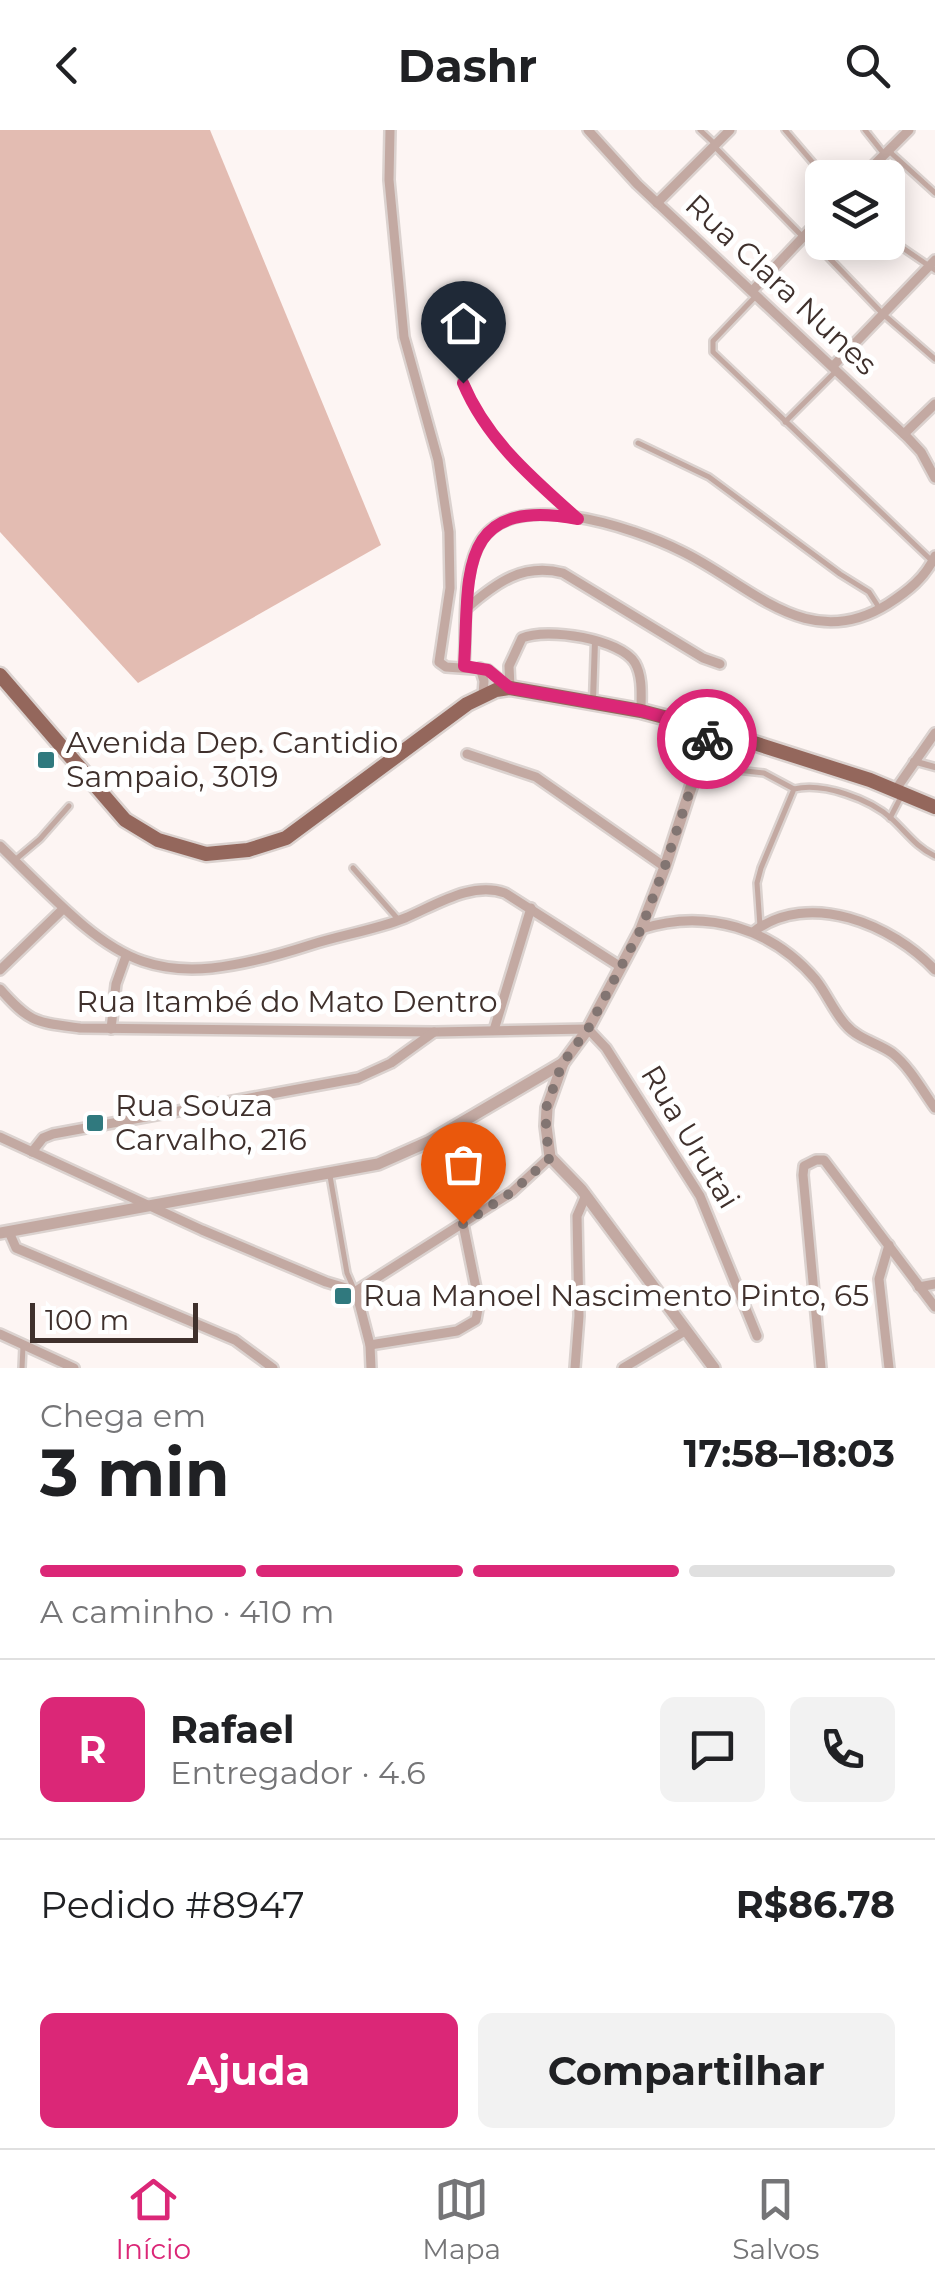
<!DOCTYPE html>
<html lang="pt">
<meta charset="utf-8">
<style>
:root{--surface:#fff;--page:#f2f2f2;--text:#202124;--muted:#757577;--line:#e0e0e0;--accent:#db2777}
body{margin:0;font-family:Montserrat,sans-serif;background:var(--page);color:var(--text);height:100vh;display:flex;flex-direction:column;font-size:38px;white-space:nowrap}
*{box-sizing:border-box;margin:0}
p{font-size:32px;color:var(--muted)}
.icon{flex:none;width:55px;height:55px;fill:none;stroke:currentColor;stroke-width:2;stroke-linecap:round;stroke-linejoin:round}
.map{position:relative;height:1238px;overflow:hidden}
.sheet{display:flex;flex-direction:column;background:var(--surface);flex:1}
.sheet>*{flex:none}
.buttons{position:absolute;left:805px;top:30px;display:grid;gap:20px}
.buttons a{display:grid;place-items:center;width:100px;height:100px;border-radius:15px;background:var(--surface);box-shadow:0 5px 25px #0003;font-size:50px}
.scale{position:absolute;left:30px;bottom:25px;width:168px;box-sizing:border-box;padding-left:10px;border:5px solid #3f302c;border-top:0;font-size:28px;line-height:35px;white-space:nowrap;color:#3f302c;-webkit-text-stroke:8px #fff;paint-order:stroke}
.pin{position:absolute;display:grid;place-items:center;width:85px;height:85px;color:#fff;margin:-102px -42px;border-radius:50% 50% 50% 0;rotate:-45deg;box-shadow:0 0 10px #0007}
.pin .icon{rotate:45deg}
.courier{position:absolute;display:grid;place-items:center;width:100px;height:100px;margin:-50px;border:8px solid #db2777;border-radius:50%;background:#fff;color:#222;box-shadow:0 2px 12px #0007}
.headline em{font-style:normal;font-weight:700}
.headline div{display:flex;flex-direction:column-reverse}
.headline{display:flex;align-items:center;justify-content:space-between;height:170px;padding:0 40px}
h1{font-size:65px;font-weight:700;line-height:75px}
.bar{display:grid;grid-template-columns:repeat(4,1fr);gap:15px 10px;align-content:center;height:120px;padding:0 40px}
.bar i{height:12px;border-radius:8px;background:var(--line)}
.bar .active{background:var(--accent)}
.bar p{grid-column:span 4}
.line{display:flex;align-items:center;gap:25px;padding:0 40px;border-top:2px solid var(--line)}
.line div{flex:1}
.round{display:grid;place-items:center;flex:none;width:105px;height:105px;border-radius:15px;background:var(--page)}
.cta{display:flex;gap:20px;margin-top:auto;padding:20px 40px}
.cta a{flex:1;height:115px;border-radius:15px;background:var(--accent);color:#fff;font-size:40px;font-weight:700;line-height:115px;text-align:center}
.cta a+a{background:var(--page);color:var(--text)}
header{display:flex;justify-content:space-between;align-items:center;height:130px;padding:0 40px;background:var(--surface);font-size:45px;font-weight:700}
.tabs{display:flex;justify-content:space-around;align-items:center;height:140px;border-top:2px solid var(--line);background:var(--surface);font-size:28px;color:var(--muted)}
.tabs a{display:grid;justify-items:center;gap:5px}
.tabs .active{color:var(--accent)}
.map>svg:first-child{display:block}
</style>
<header><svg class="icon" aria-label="back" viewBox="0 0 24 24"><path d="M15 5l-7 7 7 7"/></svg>Dashr<svg class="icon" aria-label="search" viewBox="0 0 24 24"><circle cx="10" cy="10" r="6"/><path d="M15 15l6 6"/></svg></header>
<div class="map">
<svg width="935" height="1238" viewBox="0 0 935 1238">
<rect width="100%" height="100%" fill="#fdf5f3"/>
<polygon fill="#e3bcb2" points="0,0 210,0 381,415 138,553 0,402"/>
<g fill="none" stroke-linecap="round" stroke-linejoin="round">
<defs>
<g id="service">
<polyline points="700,0 716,15"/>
<polyline points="785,0 826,48"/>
<polyline points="865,0 884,24"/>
<polyline points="714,16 803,107"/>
<polyline points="890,22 935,63"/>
<polyline points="888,100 900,116 935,140"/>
<polyline points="806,104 883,184 935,229"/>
<path d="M442,164C457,275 491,312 572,383"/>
<polyline points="755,167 713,211 713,222 931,430"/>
<polyline points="785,292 836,241"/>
<polyline points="638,313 709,347 840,444 869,462 878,476"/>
<polyline points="701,636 764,643 794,659"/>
<polyline points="890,688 902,665"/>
<polyline points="15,730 40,709 69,676"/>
<polyline points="353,738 397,788"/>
<path d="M760,796L757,753L761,738L794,659C823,652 870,669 892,689C907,703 916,717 935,726"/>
<polyline points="330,1046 347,1143 353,1157"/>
<polyline points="22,1238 23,1216"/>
</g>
<g id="pedestrian">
<polyline points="593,570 595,511"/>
<polyline points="913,631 935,637"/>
</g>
<g id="minor">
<polyline points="390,0 389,50 404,207 438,330 449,402 450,458 439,532 446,537 488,540 508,557"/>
<polyline points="588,0 637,54 908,308 921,322 935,348"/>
<polyline points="861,48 909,0"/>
<polyline points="657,73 730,0"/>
<polyline points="753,160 822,87"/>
<polyline points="833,236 935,130"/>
<polyline points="904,304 935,274"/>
<path d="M467,478C497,452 523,433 563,443L703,528L720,534"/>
<path d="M464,536C467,498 461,450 478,416C508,354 635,398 681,421C750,454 807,525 888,474C908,461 925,448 935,426"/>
<polyline points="480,538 484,551 483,565"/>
<path d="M510,558L509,536L522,508C547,497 621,509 635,533C643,547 641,566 641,581"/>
<polyline points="467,624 536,647 665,737"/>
<polyline points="896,659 935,603"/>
<path d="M0,716C116,830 142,869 310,815C341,805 375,800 405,788C436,775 472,751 505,763L621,837"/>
<path d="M641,799C706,778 772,798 816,850C827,864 834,882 846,895C858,909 878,913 892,923C910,937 922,960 935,978"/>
<path d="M753,802C809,759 893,795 935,840"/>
<polyline points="0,840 63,779"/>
<path d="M0,859C30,893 35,892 80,898L434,902L588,899L606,918L700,1066L757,1206"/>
<polyline points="111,899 116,854 126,826"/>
<polyline points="494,900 531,778"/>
<polyline points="0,1007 202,1100 326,1152 356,1161"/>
<polyline points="32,1022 43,1008 53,1004 358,948 391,933 434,902"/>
<polyline points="9,1102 16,1118 235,1210 273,1238"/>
<polyline points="919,1157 935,1154"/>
<polyline points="356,1161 512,1062 550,1027"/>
<polyline points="356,1161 370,1215 371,1238"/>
<polyline points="0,1204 74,1238"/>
<polyline points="370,1215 457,1201 476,1190 479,1173 463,1094"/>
<polyline points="575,1238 579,1186 577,1086 586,1065"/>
<polyline points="623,1238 685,1201"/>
<polyline points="821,1238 803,1045 804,1036 816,1030 824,1030 935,1177"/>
<polyline points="889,1238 879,1149 889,1115"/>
</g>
<g id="tertiary">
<polyline points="710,599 665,737 641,799 588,899 563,933 547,978 546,996 550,1027 581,1059 714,1238"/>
<polyline points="0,1103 378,1034 430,1011 563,933"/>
</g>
<polyline id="primary" points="0,545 125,690 158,710 206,724 248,720 286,708 467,574 496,560 510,558 641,581 710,599 870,650 935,677"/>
</defs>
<use href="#service" stroke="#dbd2cf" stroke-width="10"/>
<use href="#pedestrian" stroke="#dbd2cf" stroke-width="11"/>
<use href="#minor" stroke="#dbd2cf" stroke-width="14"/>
<use href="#tertiary" stroke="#dbd2cf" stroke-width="16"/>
<use href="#primary" stroke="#dbd2cf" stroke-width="19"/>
<use href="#service" stroke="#c3a9a2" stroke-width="5"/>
<use href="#pedestrian" stroke="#c3a9a2" stroke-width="6"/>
<use href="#minor" stroke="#c3a9a2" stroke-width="9"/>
<use href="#tertiary" stroke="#c3a9a2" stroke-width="11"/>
<use href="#primary" stroke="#94675c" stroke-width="14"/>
</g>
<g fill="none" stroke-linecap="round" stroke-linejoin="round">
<polyline stroke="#827572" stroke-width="10" stroke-dasharray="0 18" points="463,1094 512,1062 550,1028 546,1003 546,978 562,934 588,899 641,799 665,736 707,609"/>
<path stroke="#db2777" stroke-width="12" d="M463,253C487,310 532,348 578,389C454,366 470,447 464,536L488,540L510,558L642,581L710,600L707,609"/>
</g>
<g fill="#30797e" stroke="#fff" stroke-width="4">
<rect x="36" y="620" width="20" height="20" rx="5"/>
<rect x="85" y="983" width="20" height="20" rx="5"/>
<rect x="333" y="1156" width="20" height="20" rx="5"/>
</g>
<g text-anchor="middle" stroke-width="10" stroke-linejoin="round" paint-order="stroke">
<g font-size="30" fill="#3f302c" stroke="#fff">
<text transform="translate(781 155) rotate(43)" y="10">Rua Clara Nunes</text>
<text x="287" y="882">Rua Itambé do Mato Dentro</text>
<text transform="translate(690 1007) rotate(59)" y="10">Rua Urutai</text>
</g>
<g font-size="30" fill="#3f302c" stroke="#fff" text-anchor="start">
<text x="66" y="623">Avenida Dep. Cantidio<tspan x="66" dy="34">Sampaio, 3019</tspan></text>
<text x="115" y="986">Rua Souza<tspan x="115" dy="34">Carvalho, 216</tspan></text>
<text x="363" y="1176">Rua Manoel Nascimento Pinto, 65</text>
</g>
</g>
</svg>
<div class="buttons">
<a><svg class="icon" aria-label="layers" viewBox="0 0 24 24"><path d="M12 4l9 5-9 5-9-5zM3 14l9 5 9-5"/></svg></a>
</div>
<div class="scale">100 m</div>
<div class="pin" style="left:463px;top:1094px;background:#ea580c"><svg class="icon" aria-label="bag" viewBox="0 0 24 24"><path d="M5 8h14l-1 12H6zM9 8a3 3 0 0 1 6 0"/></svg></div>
<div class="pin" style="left:463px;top:253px;background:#1f2937"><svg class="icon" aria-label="home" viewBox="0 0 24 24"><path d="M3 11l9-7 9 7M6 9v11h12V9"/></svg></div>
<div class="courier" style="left:707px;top:609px"><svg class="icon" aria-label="bike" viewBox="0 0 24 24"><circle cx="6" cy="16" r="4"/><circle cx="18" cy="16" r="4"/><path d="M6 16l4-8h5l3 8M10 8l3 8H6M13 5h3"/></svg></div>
</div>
<section class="sheet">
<div class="headline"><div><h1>3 min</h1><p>Chega em</p></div><em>17:58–18:03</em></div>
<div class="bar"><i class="active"></i><i class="active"></i><i class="active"></i><i></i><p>A caminho · 410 m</p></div>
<div class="line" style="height:180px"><b class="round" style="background:var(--accent);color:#fff">R</b><div><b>Rafael</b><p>Entregador · 4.6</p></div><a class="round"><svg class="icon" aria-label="chat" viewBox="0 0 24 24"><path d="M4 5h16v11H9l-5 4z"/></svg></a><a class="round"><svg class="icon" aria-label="phone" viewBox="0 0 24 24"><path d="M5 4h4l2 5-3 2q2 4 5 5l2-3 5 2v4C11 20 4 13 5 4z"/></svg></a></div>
<div class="line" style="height:130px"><div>Pedido #8947</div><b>R$86.78</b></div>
<div class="cta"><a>Ajuda</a><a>Compartilhar</a></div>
</section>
<nav class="tabs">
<a class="active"><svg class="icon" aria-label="home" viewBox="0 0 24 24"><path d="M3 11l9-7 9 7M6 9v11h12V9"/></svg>Início</a>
<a><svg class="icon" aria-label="map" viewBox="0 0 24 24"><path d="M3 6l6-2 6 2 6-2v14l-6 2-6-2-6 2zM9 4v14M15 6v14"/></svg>Mapa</a>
<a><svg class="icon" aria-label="saved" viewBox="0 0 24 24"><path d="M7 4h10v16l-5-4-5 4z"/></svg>Salvos</a>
</nav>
